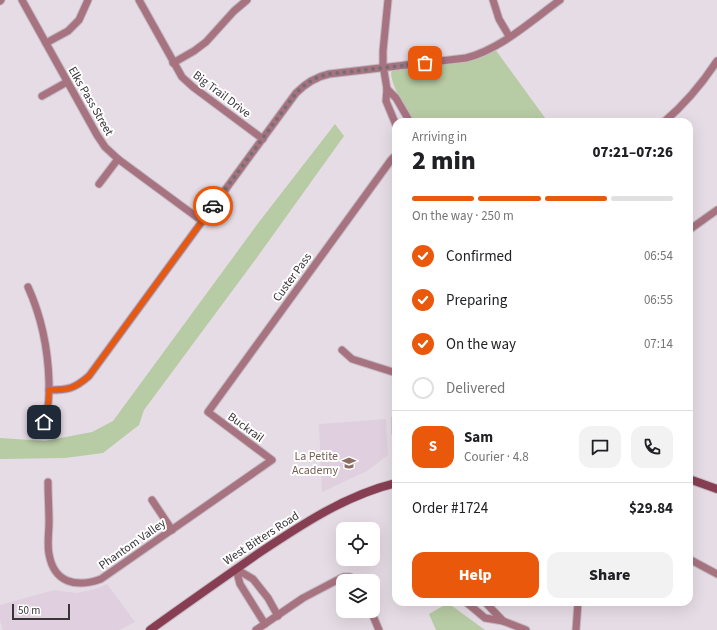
<!DOCTYPE html>
<meta charset="utf-8">
<style>
:root{--surface:#fff;--page:#f2f2f2;--text:#202124;--muted:#757577;--line:#e0e0e0;--accent:#ea580c}
body{margin:0;font-family:"Source Sans 3",sans-serif;background:var(--page);color:var(--text);height:100vh;display:flex;flex-direction:column;font-size:15px;white-space:nowrap}
*{box-sizing:border-box;margin:0}
p{font-size:13px;color:var(--muted)}
.icon{flex:none;width:22px;height:22px;fill:none;stroke:currentColor;stroke-width:2;stroke-linecap:round;stroke-linejoin:round}
.map{position:relative;flex:1;overflow:hidden}
.panel{position:absolute;left:392px;top:118px;width:301px;height:488px;display:flex;flex-direction:column;background:var(--surface);border-radius:12px;box-shadow:0 4px 16px #0002}
.panel>*{flex:none}
.tools{position:absolute;left:336px;top:522px;display:grid;gap:8px}
.tools a{display:grid;place-items:center;width:44px;height:44px;border-radius:8px;background:var(--surface);box-shadow:0 4px 16px #0002;font-size:20px}
.scale{position:absolute;left:12px;bottom:10px;width:58px;box-sizing:border-box;padding-left:4px;border:2px solid #383438;border-top:0;font-size:11px;line-height:14px;white-space:nowrap;color:#383438;-webkit-text-stroke:3px #fff;paint-order:stroke}
.pin{position:absolute;display:grid;place-items:center;width:34px;height:34px;color:#fff;margin:-17px;border-radius:8px;box-shadow:0 2px 6px #0006}
.courier{position:absolute;display:grid;place-items:center;width:40px;height:40px;margin:-20px;border:3px solid #ea580c;border-radius:50%;background:#fff;color:#222;box-shadow:0 1px 5px #0007}
.summary em{font-style:normal;font-weight:800}
.summary div{display:flex;flex-direction:column-reverse}
.summary{display:flex;align-items:center;justify-content:space-between;height:68px;padding:0 20px}
h1{font-size:26px;font-weight:800;line-height:30px}
.bar{display:grid;grid-template-columns:repeat(4,1fr);gap:6px 4px;align-content:center;height:48px;padding:0 20px}
.bar i{height:5px;border-radius:3px;background:var(--line)}
.bar .current{background:var(--accent)}
.bar p{grid-column:span 4}
.line{display:flex;align-items:center;gap:10px;padding:0 20px;border-top:1px solid var(--line)}
.line div{flex:1}
.round{display:grid;place-items:center;flex:none;width:42px;height:42px;border-radius:12px;background:var(--page)}
ol{padding:0 20px;list-style:none}
li{display:flex;align-items:center;gap:12px;height:44px}
li p{margin-inline-start:auto}
li .icon{padding:4px;border-radius:50%;background:var(--accent);color:#fff;stroke-width:4}
li:last-child{color:var(--muted)}
li i{width:22px;height:22px;border:2px solid var(--line);border-radius:50%}
.action{display:flex;gap:8px;margin-top:auto;padding:8px 20px}
.action a{flex:1;height:46px;border-radius:12px;background:var(--accent);color:#fff;font-size:16px;font-weight:800;line-height:46px;text-align:center}
.action a+a{background:var(--page);color:var(--text)}
.map>svg:first-child{display:block}
</style>
<div class="map">
<svg width="717" height="630" viewBox="0 0 717 630">
<rect width="100%" height="100%" fill="#e6dce5"/>
<g fill="#e0d0df">
<polygon points="386,419 388,455 367,471 322,492 319,424"/>
<polygon points="107,584 135,622 119,630 3,630 0,620 0,605 54,590 77,593 95,589"/>
</g>
<g fill="#b7cba4">
<path d="M495,49L548,122H415C406,109 392,88 391,73L392,71Z"/>
<polygon points="335,124 344,136 258,256 144,410 139,425 103,453 65,458 0,459 0,438 45,441 92,432 113,421 259,222"/>
<polygon points="448,603 485,630 436,630 429,614"/>
</g>
<g fill="none" stroke-linecap="round" stroke-linejoin="round">
<defs>
<g id="minor">
<polyline points="22,0 97,135 105,147 118,159 202,221"/>
<polyline points="139,0 182,77 193,87 263,139"/>
<polyline points="388,0 383,51 383,65 387,89 386,101 396,125"/>
<polyline points="493,0 499,19 509,36"/>
<polyline points="0,1 1,0"/>
<polyline points="46,43 68,31 79,20 88,0"/>
<polyline points="173,63 194,51 206,42 234,11 247,0"/>
<polyline points="387,89 396,98 410,122"/>
<polyline points="42,96 67,82"/>
<path d="M664,122C685,104 702,84 717,61"/>
<polyline points="99,184 118,159"/>
<polyline points="689,230 717,210"/>
<path d="M28,287C42,318 48,348 49,382C49,396 49,409 44,422"/>
<polyline points="342,350 352,359 396,373"/>
<path d="M49,390C68,390 74,389 89,376L296,93C306,83 315,77 329,74L466,58C501,49 531,21 560,0"/>
<polyline points="396,418 396,433"/>
<path d="M48,482C48,495 49,509 49,522C49,532 47,544 49,554C54,583 76,588 101,579L272,460L208,412L391,160L396,155"/>
<polyline points="152,500 172,530"/>
<polyline points="689,559 717,574"/>
<polyline points="466,602 485,618 503,621 526,630"/>
<polyline points="485,602 503,621"/>
<polyline points="371,611 379,630"/>
<polyline points="265,624 240,584 236,569 253,579 268,598 278,616"/>
<polyline points="256,630 303,598 343,577 350,577 356,581"/>
<polyline points="576,630 578,602"/>
</g>
<g id="secondary">
<polyline points="689,479 717,489"/>
<path d="M150,630C186,604 222,579 259,553C301,525 346,495 396,483"/>
</g>
</defs>
<use href="#minor" stroke="#c3bac2" stroke-width="9"/>
<use href="#secondary" stroke="#c3bac2" stroke-width="10"/>
<use href="#minor" stroke="#a87380" stroke-width="7"/>
<use href="#secondary" stroke="#873e53" stroke-width="8"/>
</g>
<g fill="none" stroke-linecap="round" stroke-linejoin="round">
<path stroke="#756f75" stroke-width="4" stroke-dasharray="0 7.2" d="M213,206L296,93C306,83 315,77 329,74L425,63"/>
<path stroke="#ea580c" stroke-width="5" d="M44,422L48,410L49,390C68,390 74,389 89,376L213,206"/>
</g>
<defs>
<symbol id="school-bare" viewBox="-9 -9 18 18"><path d="M0-5L7-2L0 1L-7-2ZM-4 1L0 2.5L4 1V4Q0 6-4 4Z" fill="#8d6e63" stroke="#fff" stroke-width="2.5" paint-order="stroke"/></symbol>
</defs>
<g fill-rule="evenodd">
<use href="#school-bare" x="339" y="453" width="20" height="20"/>
</g>
<g text-anchor="middle" stroke-width="4" stroke-linejoin="round" paint-order="stroke">
<g font-size="12" fill="#383438" stroke="#fff">
<text transform="translate(222 94) rotate(37)" y="4">Big Trail Drive</text>
<text transform="translate(91 101) rotate(60)" y="4">Elks Pass Street</text>
<text transform="translate(292 277) rotate(-54)" y="4">Custer Pass</text>
<text transform="translate(246 427) rotate(36)" y="4">Buckrail</text>
<text transform="translate(261 538) rotate(-33)" y="4">West Bitters Road</text>
<text transform="translate(132 544) rotate(-35)" y="4">Phantom Valley</text>
</g>
<g font-size="12" fill="#785e54" stroke="#fff" text-anchor="end">
<text x="338" y="460">La Petite<tspan x="338" dy="14">Academy</tspan></text>
</g>
</g>
</svg>
<div class="tools">
<a><svg class="icon" aria-label="locate" viewBox="0 0 24 24"><circle cx="12" cy="12" r="6"/><path d="M12 2v4M12 18v4M2 12h4M18 12h4"/></svg></a>
<a><svg class="icon" aria-label="layers" viewBox="0 0 24 24"><path d="M12 4l9 5-9 5-9-5zM3 14l9 5 9-5"/></svg></a>
</div>
<div class="scale">50 m</div>
<div class="pin" style="left:425px;top:63px;background:#ea580c"><svg class="icon" aria-label="bag" viewBox="0 0 24 24"><path d="M5 8h14l-1 12H6zM9 8a3 3 0 0 1 6 0"/></svg></div>
<div class="pin" style="left:44px;top:422px;background:#1f2937"><svg class="icon" aria-label="home" viewBox="0 0 24 24"><path d="M3 11l9-7 9 7M6 9v11h12V9"/></svg></div>
<div class="courier" style="left:213px;top:206px"><svg class="icon" aria-label="car" viewBox="0 0 24 24"><path d="M5 17H2v-5l4-1 3-4h7l3 4 3 1v5h-3M9 17h6M6 11h13"/><circle cx="7" cy="17" r="2"/><circle cx="17" cy="17" r="2"/></svg></div>
<section class="panel">
<div class="summary"><div><h1>2 min</h1><p>Arriving in</p></div><em>07:21–07:26</em></div>
<div class="bar"><i class="current"></i><i class="current"></i><i class="current"></i><i></i><p>On the way · 250 m</p></div>
<ol>
<li><svg class="icon" aria-label="check" viewBox="0 0 24 24"><path d="M5 12l5 5 9-10"/></svg>Confirmed<p>06:54</p></li>
<li><svg class="icon" aria-label="check" viewBox="0 0 24 24"><path d="M5 12l5 5 9-10"/></svg>Preparing<p>06:55</p></li>
<li><svg class="icon" aria-label="check" viewBox="0 0 24 24"><path d="M5 12l5 5 9-10"/></svg>On the way<p>07:14</p></li>
<li><i></i>Delivered</li>
</ol>
<div class="line" style="height:72px"><b class="round" style="background:var(--accent);color:#fff">S</b><div><b>Sam</b><p>Courier · 4.8</p></div><a class="round"><svg class="icon" aria-label="chat" viewBox="0 0 24 24"><path d="M4 5h16v11H9l-5 4z"/></svg></a><a class="round"><svg class="icon" aria-label="phone" viewBox="0 0 24 24"><path d="M5 4h4l2 5-3 2q2 4 5 5l2-3 5 2v4C11 20 4 13 5 4z"/></svg></a></div>
<div class="line" style="height:52px"><div>Order #1724</div><b>$29.84</b></div>
<div class="action"><a>Help</a><a>Share</a></div>
</section>
</div>
